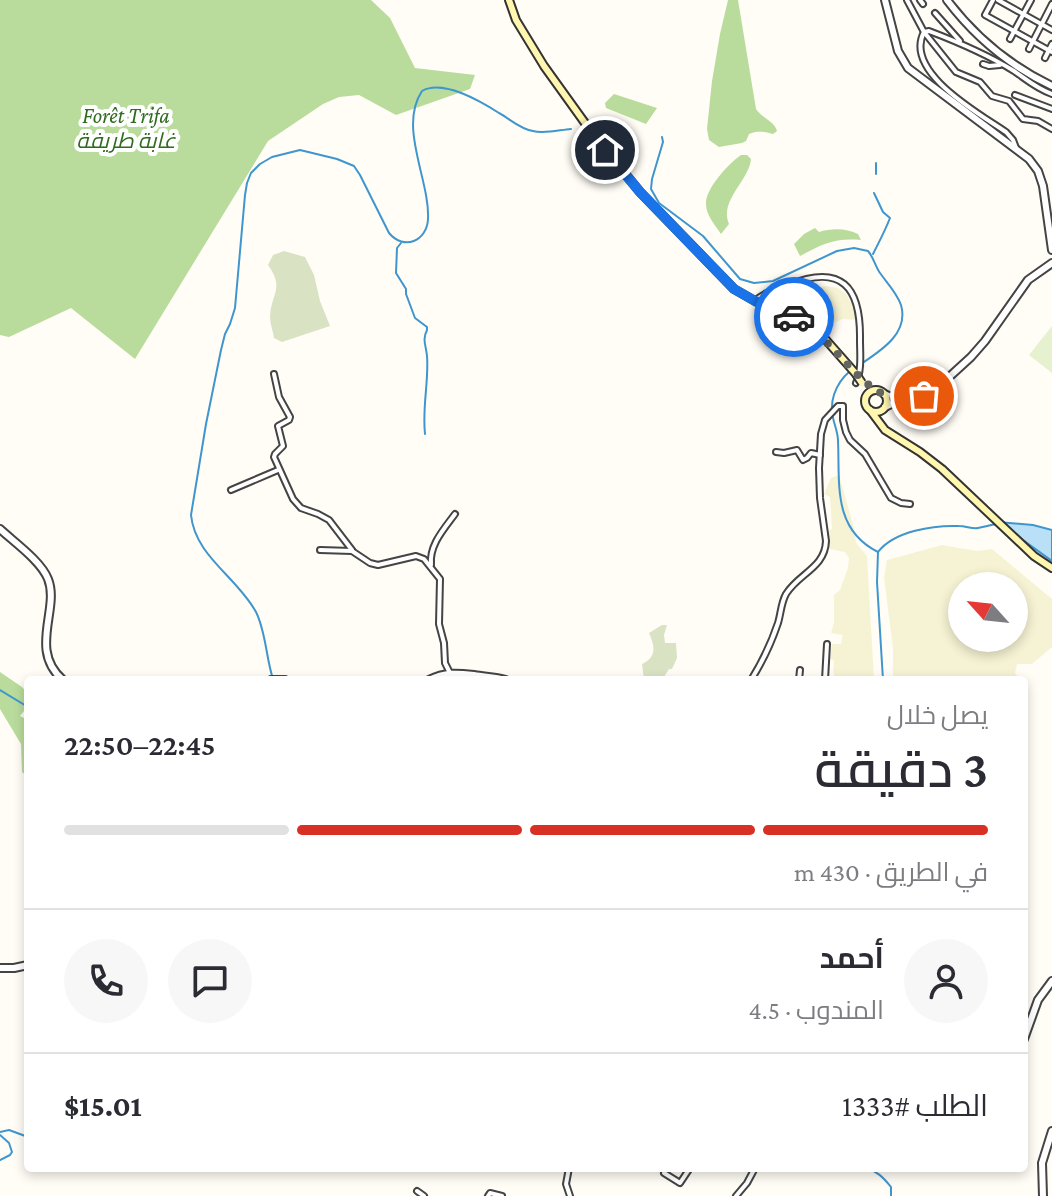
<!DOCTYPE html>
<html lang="ar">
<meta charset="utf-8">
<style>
:root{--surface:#fff;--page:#f7f7f7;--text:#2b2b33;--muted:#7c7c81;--line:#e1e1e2;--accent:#d93025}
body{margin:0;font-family:"Crimson Pro",Cairo,serif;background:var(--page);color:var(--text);direction:rtl;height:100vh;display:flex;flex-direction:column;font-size:30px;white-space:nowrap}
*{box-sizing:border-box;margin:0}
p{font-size:26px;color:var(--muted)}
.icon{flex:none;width:44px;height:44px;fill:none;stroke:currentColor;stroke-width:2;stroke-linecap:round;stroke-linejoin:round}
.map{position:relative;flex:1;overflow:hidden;direction:ltr}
.side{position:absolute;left:24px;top:676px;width:1004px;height:496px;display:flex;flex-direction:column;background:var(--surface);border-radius:8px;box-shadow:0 4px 12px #0003;direction:rtl}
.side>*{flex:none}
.needle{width:52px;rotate:297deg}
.controls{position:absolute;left:948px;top:572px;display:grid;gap:16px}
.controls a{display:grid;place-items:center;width:80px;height:80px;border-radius:50%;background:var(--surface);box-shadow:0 4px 12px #0003;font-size:40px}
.pin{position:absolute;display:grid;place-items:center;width:68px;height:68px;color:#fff;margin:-34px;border:4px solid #fff;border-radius:50%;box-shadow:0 2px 8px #0007}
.courier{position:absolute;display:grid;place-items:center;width:80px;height:80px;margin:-40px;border:6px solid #1a73e8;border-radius:50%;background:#fff;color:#222;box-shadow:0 2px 10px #0007}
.summary em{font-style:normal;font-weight:600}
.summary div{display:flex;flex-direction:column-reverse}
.summary{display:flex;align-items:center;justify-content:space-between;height:136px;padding:0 40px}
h1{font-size:52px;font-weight:600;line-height:60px}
.bar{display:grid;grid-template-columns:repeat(4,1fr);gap:12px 8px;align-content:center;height:96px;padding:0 40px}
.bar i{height:10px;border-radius:6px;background:var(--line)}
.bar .on{background:var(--accent)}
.bar p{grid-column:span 4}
.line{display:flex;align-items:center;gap:20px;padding:0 40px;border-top:2px solid var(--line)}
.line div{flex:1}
.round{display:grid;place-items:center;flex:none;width:84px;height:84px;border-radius:42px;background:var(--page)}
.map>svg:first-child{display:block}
</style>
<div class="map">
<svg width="1052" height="1196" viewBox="0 0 1052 1196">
<rect width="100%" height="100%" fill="#fffdf5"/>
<g fill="#f6f3d4" fill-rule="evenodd">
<polygon points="825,286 838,288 846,294 852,305 856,320 843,319 832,323 809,291"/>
<polygon points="839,475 854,528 856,543 867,556 874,680 836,680 833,672 834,661 830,658 832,644 841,644 843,635 831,633 834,622 834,595 840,590 848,568 849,558 845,552 830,549 827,531 832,529 830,497 824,494 831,478"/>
<path d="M942,545L977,551L992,549L1052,599V647L1032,664H1017L1015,673L1019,678L1018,680H1007L1005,678L1003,680H893V649L884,577L887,560ZM1014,586V638H962V586Z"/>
</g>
<g fill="#b9dc9c">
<polygon points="0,0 371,0 390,18 415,68 475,75 470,89 396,115 359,95 339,97 323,104 268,141 135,359 71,308 9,337 0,335"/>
<path d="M728,0H738L756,109C762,118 774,121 777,131L773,134C764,132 758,130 749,134L746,141L742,143L719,147L709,140L707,129L712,81L720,34Z"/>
<polygon points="614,94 657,108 646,124 606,108 605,103"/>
<path d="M741,155H747L751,159C749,181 719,200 729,224L721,234C715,225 706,215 706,204C705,189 729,163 741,155Z"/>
<path d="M815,228L819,232C831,228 847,228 858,234L861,240C834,238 823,244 800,256L794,244L804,234Z"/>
<polygon points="0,672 22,687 28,694 28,706 20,716 28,720 28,777 22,772 21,744 0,709"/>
</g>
<g fill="#d9e3c4">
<path d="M284,251L305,257L314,275L320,301L330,326L282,342L274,338C273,331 270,324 270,317C271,293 285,289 268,265L273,255Z"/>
<path d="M662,625H667L664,635L665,643H676L677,658L672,669H669L662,680H644L642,664C657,657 655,647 649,633Z"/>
</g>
<polygon fill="#e6f2cf" points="1052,326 1052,373 1029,355"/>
<polygon fill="#b9e0f7" stroke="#3f96cf" stroke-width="2" points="998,522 1033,525 1052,530 1052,561"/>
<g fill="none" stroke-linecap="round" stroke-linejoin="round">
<g stroke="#3f96cf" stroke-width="2">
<path d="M662,137L663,142L652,179L651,189L659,203L703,236L740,279L754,283L773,281L837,251L854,248L868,251C874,258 875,266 880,273C887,283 897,293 901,305C910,336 875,354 855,368"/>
<polyline points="876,163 876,174"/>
<path d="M401,243L397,248L396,273L406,289V294L415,318L427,327V330C422,340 426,345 427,356C429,381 422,407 425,434"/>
<path d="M873,254C879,242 885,231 890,218L883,212L874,193"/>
<path d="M850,371C835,384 828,403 834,422C836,429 838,434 838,441C840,483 832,529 878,552"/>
<path d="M273,679C266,658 266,632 256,612C237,577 195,556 191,515L206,424L221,350L225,334L230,324L235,308L245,195L247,183L251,173L260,164L272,157L300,150L337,159L354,166L360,175L389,233C404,251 427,241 428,219C430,180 398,127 422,91C443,79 480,101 499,113C510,119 520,129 533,131C544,134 559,130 571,129"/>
<path d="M883,680L877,582L878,552C894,531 934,525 959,526C966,526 972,529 978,528C984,527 990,525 997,524"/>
<polyline points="0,690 28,707"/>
<polyline points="0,1132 9,1130 28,1137"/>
<polyline points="0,1135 9,1143 12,1152 10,1155 0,1160"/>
<path d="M865,1168C877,1171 883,1177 891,1187V1196"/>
</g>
<defs>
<g id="minor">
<polyline points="907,0 924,32 956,72 980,82 992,96 1009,101 1023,119 1038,121 1052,129"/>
<polyline points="920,0 923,4"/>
<polyline points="993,0 985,15 1052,52"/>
<polyline points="998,0 1052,30"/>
<polyline points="935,13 960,41"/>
<path d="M924,32C903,72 980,114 1006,132L1013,140L1016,148"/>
<path d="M924,32L929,31C958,42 988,55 1014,71C1027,80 1037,89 1052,94"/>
<polyline points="1010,39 1031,0"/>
<polyline points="1029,49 1052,4"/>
<polyline points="1045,58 1052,44"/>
<polyline points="983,64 989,66 1000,65"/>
<polyline points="1015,95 1052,109"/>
<path d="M755,301C764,292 776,290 788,285C842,263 861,287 860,340C860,354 862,370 856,383"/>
<polyline points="274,374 279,397 290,417 289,420 278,426 283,446 275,454 274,457 293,499 301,508 318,514 329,520 352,550"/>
<polyline points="776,452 784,453 797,450 803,460 807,458 811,453 820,455"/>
<polyline points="231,490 278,470"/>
<polyline points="320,550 352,551 370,563 378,565 416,556 424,559 440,579 439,624 444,643 445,663 450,673"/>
<path d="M431,565C429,545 444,529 455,514"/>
<path d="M751,680C761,664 772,641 778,623C781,613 781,603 786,594C799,573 825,568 826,541L820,498L819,468L821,434L825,420L838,406H843V420L846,432L850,440L865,454L891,498L901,503L910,504"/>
<polyline points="799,680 800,670"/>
<polyline points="825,680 827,644"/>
<polyline points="569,1168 566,1184 570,1196"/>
<polyline points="664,1173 680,1183 690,1168"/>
<polyline points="417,1191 424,1196"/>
<polyline points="488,1196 490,1193 502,1196"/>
<polyline points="736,1196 747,1183 755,1168"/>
</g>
<g id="tertiary">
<polyline points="885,0 898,51 908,68 1029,159 1038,171 1043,186 1052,250"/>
<path d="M947,0C975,37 1010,66 1052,86"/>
<polyline points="884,394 900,400"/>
<polyline points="885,407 896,402 918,398 936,389 971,357 985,341 1028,280 1052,263"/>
<path d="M0,529C14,542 41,561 48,579C60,609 28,650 63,680"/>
<polyline points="271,680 285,680"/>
<path d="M429,680C445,672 457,673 474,675C485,677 494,677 506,680"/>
<polyline points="0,968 14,968 28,965"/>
<polyline points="1024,1039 1038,1000 1052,981"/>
<polyline points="1043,1196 1042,1163 1052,1131"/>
</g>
<g id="secondary">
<polyline points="509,0 516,20 544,66 595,137 640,192 734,289 755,301 806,324 826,340 856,374"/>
<circle cx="876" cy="401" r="11"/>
<polyline points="870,410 885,430 920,452 942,469 1034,556 1052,568"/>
</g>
</defs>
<use href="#minor" stroke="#444" stroke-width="8"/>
<use href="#tertiary" stroke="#444" stroke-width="10"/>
<use href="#secondary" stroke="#333" stroke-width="10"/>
<use href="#minor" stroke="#fff" stroke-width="4"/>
<use href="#tertiary" stroke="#fff" stroke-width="6"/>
<use href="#secondary" stroke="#fff6b0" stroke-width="6"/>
<defs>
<polyline id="secondary-bridge" points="856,374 862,383"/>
</defs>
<use href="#secondary-bridge" stroke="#333" stroke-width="10" stroke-linecap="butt"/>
<use href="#secondary-bridge" stroke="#fff6b0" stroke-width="6"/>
</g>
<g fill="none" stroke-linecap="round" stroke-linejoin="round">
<path stroke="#646461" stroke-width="8" stroke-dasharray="0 14.4" d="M794,317C840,338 867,417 924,396"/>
<polyline stroke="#1a73e8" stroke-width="10" points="605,150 640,192 734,289 755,301 794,317"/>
</g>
<g text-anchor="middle" stroke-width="8" stroke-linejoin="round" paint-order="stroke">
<g font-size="22" font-style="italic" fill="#2f6b1f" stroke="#fff">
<text x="126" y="123">Forêt Trifa<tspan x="126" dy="25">غابة طريفة</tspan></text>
</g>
</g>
</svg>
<div class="controls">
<a><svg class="needle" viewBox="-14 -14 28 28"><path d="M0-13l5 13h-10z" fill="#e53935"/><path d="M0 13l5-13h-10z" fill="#7c7c81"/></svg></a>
</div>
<div class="pin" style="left:924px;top:396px;background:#ea580c"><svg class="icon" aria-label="bag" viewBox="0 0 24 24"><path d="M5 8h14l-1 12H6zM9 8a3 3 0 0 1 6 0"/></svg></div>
<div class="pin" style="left:605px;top:150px;background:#1f2937"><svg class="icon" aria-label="home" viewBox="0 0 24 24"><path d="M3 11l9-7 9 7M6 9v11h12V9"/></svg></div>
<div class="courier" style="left:794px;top:317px"><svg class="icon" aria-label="car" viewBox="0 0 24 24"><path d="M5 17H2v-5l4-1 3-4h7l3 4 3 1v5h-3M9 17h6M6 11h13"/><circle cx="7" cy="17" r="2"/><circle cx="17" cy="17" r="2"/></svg></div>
<section class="side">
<div class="summary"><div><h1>3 دقيقة</h1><p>يصل خلال</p></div><em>22:45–22:50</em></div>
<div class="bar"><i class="on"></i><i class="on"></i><i class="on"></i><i></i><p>في الطريق · 430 m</p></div>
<div class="line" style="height:144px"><a class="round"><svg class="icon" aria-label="person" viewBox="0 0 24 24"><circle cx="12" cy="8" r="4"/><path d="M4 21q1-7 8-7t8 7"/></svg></a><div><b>أحمد</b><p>المندوب · 4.5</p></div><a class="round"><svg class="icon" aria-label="chat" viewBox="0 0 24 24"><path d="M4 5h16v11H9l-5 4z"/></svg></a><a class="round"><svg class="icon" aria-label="phone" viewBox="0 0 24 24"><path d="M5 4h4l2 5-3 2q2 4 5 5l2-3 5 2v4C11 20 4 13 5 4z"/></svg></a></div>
<div class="line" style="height:104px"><div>الطلب #1333</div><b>$15.01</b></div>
</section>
</div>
